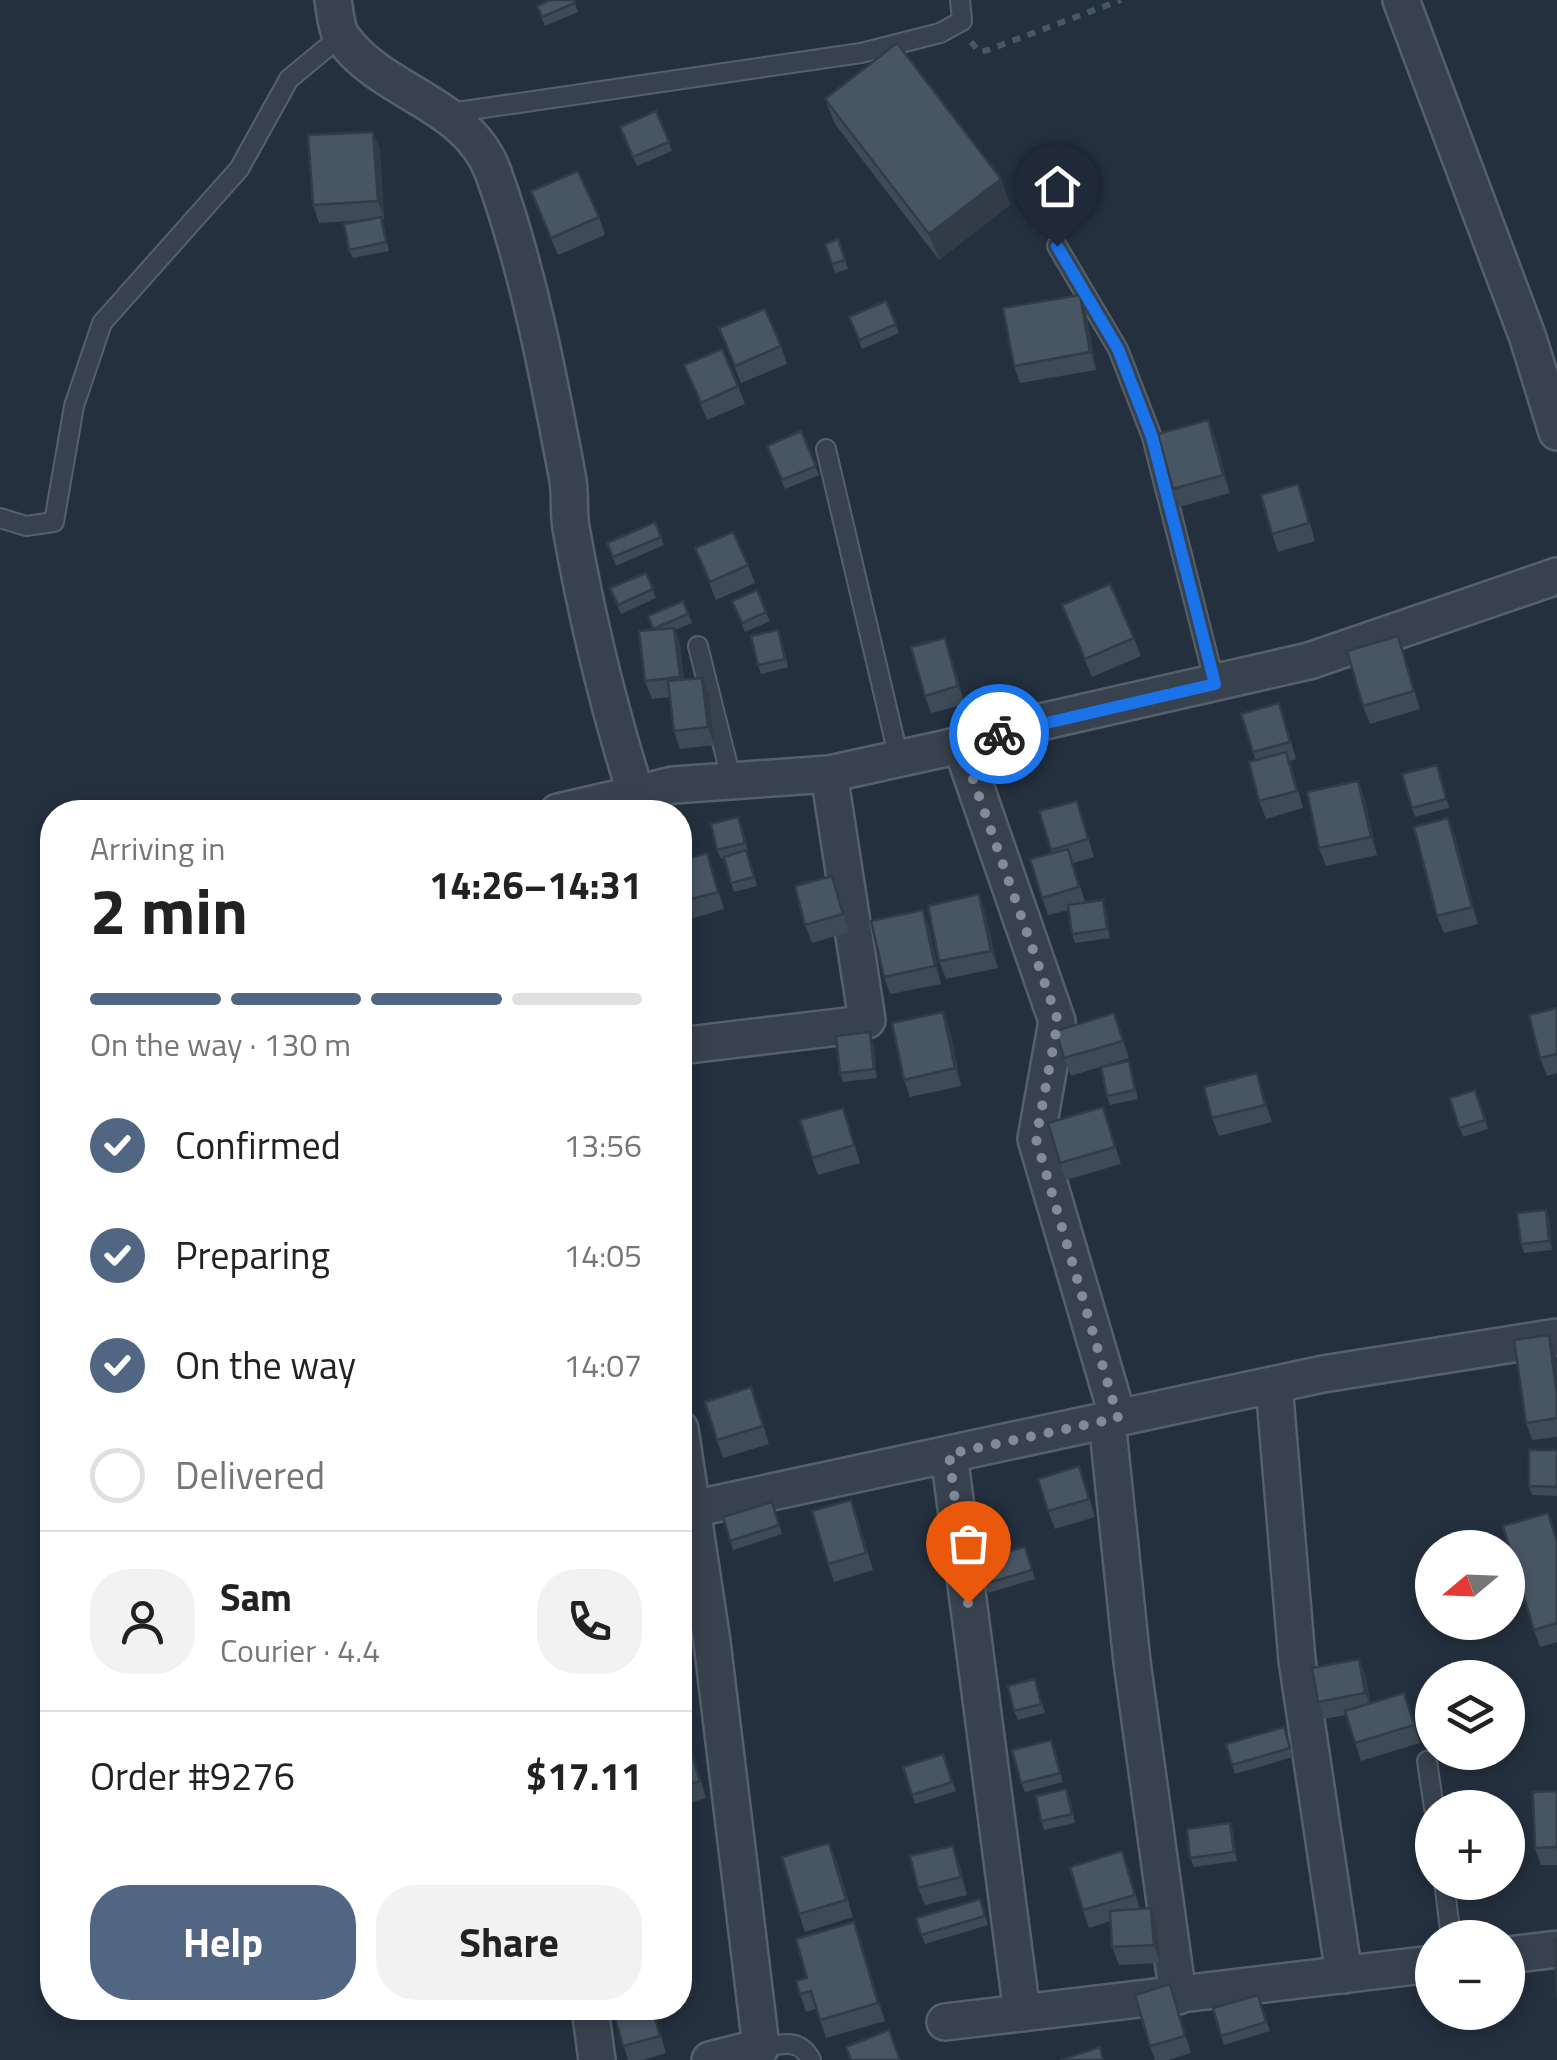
<!DOCTYPE html>
<meta charset="utf-8">
<style>
:root{--surface:#fff;--page:#f2f2f2;--text:#222;--muted:#767676;--line:#e0e0e0;--accent:#506683}
body{margin:0;font-family:"Titillium Web",sans-serif;background:var(--page);color:var(--text);height:100vh;display:flex;flex-direction:column;font-size:38px;white-space:nowrap}
*{box-sizing:border-box;margin:0}
p{font-size:32px;color:var(--muted)}
.icon{flex:none;width:55px;height:55px;fill:none;stroke:currentColor;stroke-width:2;stroke-linecap:round;stroke-linejoin:round}
.map{position:relative;flex:1;overflow:hidden}
.details{position:absolute;left:40px;top:800px;width:652px;height:1220px;display:flex;flex-direction:column;background:var(--surface);border-radius:40px;box-shadow:0 5px 15px #0003}
.details>*{flex:none}
.needle{width:65px;rotate:251deg}
.buttons{position:absolute;left:1415px;top:1530px;display:grid;gap:20px}
.buttons a{display:grid;place-items:center;width:110px;height:110px;border-radius:50%;background:var(--surface);box-shadow:0 5px 15px #0003;font-size:50px}
.pin{position:absolute;display:grid;place-items:center;width:85px;height:85px;color:#fff;margin:-102px -42px;border-radius:50% 50% 50% 0;rotate:-45deg;box-shadow:0 0 10px #0007}
.pin .icon{rotate:45deg}
.courier{position:absolute;display:grid;place-items:center;width:100px;height:100px;margin:-50px;border:8px solid #1a73e8;border-radius:50%;background:#fff;color:#222;box-shadow:0 2px 12px #0007}
.overview em{font-style:normal;font-weight:700}
.overview div{display:flex;flex-direction:column-reverse}
.overview{display:flex;align-items:center;justify-content:space-between;height:170px;padding:0 50px}
h1{font-size:65px;font-weight:700;line-height:75px}
.bar{display:grid;grid-template-columns:repeat(4,1fr);gap:15px 10px;align-content:center;height:120px;padding:0 50px}
.bar i{height:12px;border-radius:8px;background:var(--line)}
.bar .active{background:var(--accent)}
.bar p{grid-column:span 4}
.line{display:flex;align-items:center;gap:25px;padding:0 50px;border-top:2px solid var(--line)}
.line div{flex:1}
.round{display:grid;place-items:center;flex:none;width:105px;height:105px;border-radius:40px;background:var(--page)}
ol{padding:0 50px;list-style:none}
li{display:flex;align-items:center;gap:30px;height:110px}
li p{margin-inline-start:auto}
li .icon{padding:10px;border-radius:50%;background:var(--accent);color:#fff;stroke-width:4}
li:last-child{color:var(--muted)}
li i{width:55px;height:55px;border:5px solid var(--line);border-radius:50%}
.primary-button{display:flex;gap:20px;margin-top:auto;padding:20px 50px}
.primary-button a{flex:1;height:115px;border-radius:40px;background:var(--accent);color:#fff;font-size:40px;font-weight:700;line-height:115px;text-align:center}
.primary-button a+a{background:var(--page);color:var(--text)}
.map>svg:first-child{display:block}
</style>
<div class="map">
<svg width="1557" height="2060" viewBox="0 0 1557 2060">
<rect width="100%" height="100%" fill="#24303e"/>
<g fill="none" stroke-linecap="round" stroke-linejoin="round">
<defs>
<g id="lane">
<polyline points="450,113 861,53 940,33 962,21 960,0"/>
<polyline points="1057,246 1118,349 1152,437 1215,684"/>
<polyline points="826,449 899,759"/>
<polyline points="0,518 26,526 54,522 74,406 102,323 239,169 289,79 341,36"/>
<polyline points="698,646 732,782"/>
<polyline points="1427,1761 1434,1808"/>
<polyline points="1444,1882 1451,1938"/>
<path d="M761,2047C783,2044 800,2038 811,2060"/>
</g>
<g id="street">
<path d="M333,0C335,11 336,28 342,37C382,94 467,102 493,172C528,269 548,373 567,475C571,492 568,510 571,528C587,618 608,706 636,794L673,785L829,774L961,745L1023,726L1309,661L1557,576"/>
<polyline points="1401,0 1528,338 1557,432"/>
<polyline points="961,745 1057,1021 1036,1139 1118,1418"/>
<polyline points="558,812 636,794 638,812"/>
<polyline points="680,1046 855,1025 867,1020 829,774"/>
<polyline points="1274,1385 1297,1660 1344,1975"/>
<polyline points="1107,1420 1132,1662 1178,1996"/>
<polyline points="680,1429 712,1642 761,2047 710,2060"/>
<polyline points="949,1454 1022,2013"/>
<polyline points="692,1509 1323,1374 1557,1337"/>
<polyline points="1508,1955 1557,1949"/>
<polyline points="590,2008 597,2060"/>
<polyline points="945,2022 1432,1964"/>
</g>
</defs>
<use href="#lane" stroke="#56606c" stroke-width="22"/>
<use href="#street" stroke="#56606c" stroke-width="40"/>
<polyline stroke="#445a5c" stroke-width="6" stroke-dasharray="8 8" stroke-linecap="butt" points="971,42 980,52 988,50 1121,0"/>
<use href="#lane" stroke="#38424e" stroke-width="18"/>
<use href="#street" stroke="#38424e" stroke-width="35"/>
</g>
<g fill="#3e4a56">
<polygon points="574,0 578,12 545,26 537,6"/>
<polygon points="825,99 1001,179 1010,205 939,260 835,124"/>
<polygon points="656,111 672,151 637,166 620,127"/>
<polygon points="373,132 380,150 384,219 382,219 389,251 353,258 349,250 366,220 319,223 313,205"/>
<polygon points="531,191 599,217 605,235 558,255"/>
<polygon points="838,239 848,269 835,273 825,244"/>
<polygon points="1080,295 1086,312 1096,370 1020,383 1014,366"/>
<polygon points="886,301 899,333 862,349 849,317"/>
<polygon points="719,328 781,346 787,364 741,383"/>
<polygon points="684,365 738,386 745,404 707,420"/>
<polygon points="801,431 819,475 785,489 767,446"/>
<polygon points="1215,437 1230,493 1179,507 1173,489"/>
<polygon points="1304,502 1315,541 1278,552 1272,534"/>
<polygon points="655,522 664,545 616,566 607,543"/>
<polygon points="695,548 748,565 755,583 716,600"/>
<polygon points="646,573 656,598 621,614 610,588"/>
<polygon points="757,590 770,621 745,632 732,601"/>
<polygon points="683,601 692,623 675,630 680,645 684,680 709,695 714,745 680,749 674,731 670,697 652,699 645,681 653,630"/>
<polygon points="1062,605 1134,638 1141,656 1092,677"/>
<polygon points="1398,636 1420,709 1370,724 1363,706"/>
<polygon points="781,638 788,667 761,674 758,665"/>
<polygon points="945,638 965,704 931,713 925,696"/>
<polygon points="1241,714 1285,721 1296,759 1290,761 1303,808 1266,819 1259,801 1256,761"/>
<polygon points="1437,765 1449,808 1415,817 1412,808"/>
<polygon points="1365,799 1377,855 1326,866 1319,848"/>
<polygon points="1077,801 1094,857 1073,863 1085,902 1106,909 1110,938 1075,943 1072,934 1069,910 1048,915 1042,898 1052,853 1039,811"/>
<polygon points="742,826 748,852 747,852 757,886 734,892 724,858 721,859 717,850"/>
<polygon points="1455,836 1478,924 1444,933 1437,916"/>
<polygon points="707,853 724,909 687,920 680,901"/>
<polygon points="832,876 849,932 812,943 805,925"/>
<polygon points="979,894 985,912 998,968 946,979 939,961"/>
<polygon points="929,927 941,984 890,994 884,977"/>
<polygon points="1557,1008 1557,1073 1547,1076 1540,1058"/>
<polygon points="1114,1013 1129,1058 1071,1076 1064,1058"/>
<polygon points="950,1030 961,1086 910,1097 904,1080"/>
<polygon points="870,1032 873,1041 877,1078 843,1082 840,1073"/>
<polygon points="1129,1061 1138,1099 1110,1105 1107,1096"/>
<polygon points="1257,1073 1272,1122 1219,1136 1212,1118"/>
<polygon points="1475,1090 1488,1129 1463,1137 1450,1098"/>
<polygon points="1103,1107 1121,1164 1066,1180 1060,1163"/>
<polygon points="849,1126 860,1163 818,1175 812,1158"/>
<polygon points="1546,1210 1549,1219 1552,1250 1524,1253 1521,1244"/>
<polygon points="1549,1335 1555,1353 1557,1367 1557,1437 1532,1440 1526,1423"/>
<polygon points="751,1387 769,1444 723,1458 717,1440"/>
<polygon points="1557,1450 1557,1496 1532,1495 1529,1486"/>
<polygon points="1085,1484 1095,1517 1055,1529 1048,1511"/>
<polygon points="772,1502 782,1534 733,1550 723,1517"/>
<polygon points="1548,1513 1557,1539 1557,1642 1540,1647 1534,1630"/>
<polygon points="857,1517 873,1570 834,1582 828,1564"/>
<polygon points="1025,1547 1035,1579 988,1593 978,1560"/>
<polygon points="1366,1677 1370,1703 1404,1693 1420,1743 1361,1761 1346,1715 1324,1719 1318,1702"/>
<polygon points="1035,1679 1045,1713 1018,1720 1014,1711"/>
<polygon points="1284,1727 1293,1757 1235,1774 1226,1744"/>
<polygon points="680,1732 691,1748 706,1798 680,1806"/>
<polygon points="1055,1749 1063,1782 1025,1792 1021,1783"/>
<polygon points="943,1754 956,1791 915,1804 903,1767"/>
<polygon points="1557,1791 1557,1865 1541,1865 1535,1848"/>
<polygon points="1070,1798 1075,1823 1044,1830 1041,1821"/>
<polygon points="1230,1823 1233,1832 1237,1861 1194,1867 1190,1858"/>
<polygon points="836,1860 853,1917 805,1932 799,1914"/>
<polygon points="959,1863 967,1895 925,1905 918,1888"/>
<polygon points="1128,1869 1140,1909 1151,1908 1157,1926 1160,1963 1119,1965 1112,1947 1111,1921 1089,1928 1083,1910"/>
<polygon points="980,1899 988,1925 925,1944 916,1918"/>
<polygon points="860,1939 885,2021 826,2038 816,2009 806,2012 800,1994 807,1978"/>
<polygon points="1170,1984 1191,2053 1168,2060 1155,2060 1150,2046"/>
<polygon points="1258,1995 1270,2031 1224,2045 1213,2008"/>
<polygon points="612,2008 653,2008 666,2053 643,2060 628,2060"/>
</g>
<g fill="#323c46">
<polygon points="373,132 380,150 384,219 378,201"/>
<polygon points="1001,179 1010,205 939,260 929,234"/>
<polygon points="1080,295 1086,312 1096,370 1090,352"/>
<polygon points="1208,420 1215,437 1230,493 1223,475"/>
<polygon points="674,628 680,645 686,695 680,677"/>
<polygon points="1398,636 1404,654 1420,709 1414,691"/>
<polygon points="945,638 951,656 965,704 958,686"/>
<polygon points="702,678 709,695 714,745 708,727"/>
<polygon points="1358,781 1365,799 1377,855 1371,837"/>
<polygon points="1448,818 1455,836 1478,924 1472,907"/>
<polygon points="979,894 985,912 998,968 991,951"/>
<polygon points="1103,900 1106,909 1110,938 1107,929"/>
<polygon points="923,910 929,927 941,984 935,966"/>
<polygon points="943,1012 950,1030 961,1086 955,1068"/>
<polygon points="870,1032 873,1041 877,1078 874,1069"/>
<polygon points="1257,1073 1263,1091 1272,1122 1265,1105"/>
<polygon points="1546,1210 1549,1219 1552,1250 1549,1241"/>
<polygon points="1549,1335 1555,1353 1557,1367 1557,1395"/>
<polygon points="1359,1659 1366,1677 1372,1711 1365,1693"/>
<polygon points="1230,1823 1233,1832 1237,1861 1234,1852"/>
<polygon points="953,1846 959,1863 967,1895 961,1877"/>
<polygon points="1151,1908 1157,1926 1160,1963 1154,1945"/>
<polygon points="854,1922 860,1939 885,2021 878,2003"/>
</g>
<g fill="#485664" stroke="#323c46" stroke-width="2.5">
<polygon points="550,0 574,0 575,3 542,17 537,6"/>
<polygon points="897,43 1001,179 929,234 825,99"/>
<polygon points="656,111 669,142 633,157 620,127"/>
<polygon points="373,132 378,201 313,205 308,135"/>
<polygon points="578,171 599,217 551,238 531,191"/>
<polygon points="381,217 386,242 349,250 344,224"/>
<polygon points="838,239 845,260 832,264 825,244"/>
<polygon points="1080,295 1090,352 1014,366 1003,308"/>
<polygon points="886,301 896,324 859,340 849,317"/>
<polygon points="765,309 781,346 735,366 719,328"/>
<polygon points="722,349 738,386 701,403 684,365"/>
<polygon points="1208,420 1223,475 1173,489 1158,434"/>
<polygon points="801,431 816,466 782,480 767,446"/>
<polygon points="1298,484 1309,523 1272,534 1261,495"/>
<polygon points="655,522 661,537 613,557 607,543"/>
<polygon points="733,532 748,565 710,582 695,548"/>
<polygon points="646,573 653,589 618,605 610,588"/>
<polygon points="1110,584 1134,638 1085,659 1062,605"/>
<polygon points="757,590 766,612 742,623 732,601"/>
<polygon points="683,601 688,614 653,629 648,616"/>
<polygon points="674,628 680,677 645,681 639,631"/>
<polygon points="778,630 785,659 758,665 751,636"/>
<polygon points="1398,636 1414,691 1363,706 1347,651"/>
<polygon points="945,638 958,686 925,696 911,647"/>
<polygon points="702,678 708,727 674,731 668,681"/>
<polygon points="1279,703 1290,742 1253,752 1241,714"/>
<polygon points="1286,752 1297,791 1259,801 1249,762"/>
<polygon points="1437,765 1446,799 1412,808 1402,774"/>
<polygon points="1358,781 1371,837 1319,848 1307,792"/>
<polygon points="1077,801 1088,839 1051,850 1039,811"/>
<polygon points="738,817 745,843 717,850 711,824"/>
<polygon points="1448,818 1472,907 1437,916 1414,827"/>
<polygon points="1068,849 1079,887 1042,898 1030,859"/>
<polygon points="746,850 754,877 731,883 724,857"/>
<polygon points="707,853 718,892 680,902 680,861"/>
<polygon points="832,876 843,914 805,925 795,886"/>
<polygon points="979,894 991,951 939,961 928,906"/>
<polygon points="1103,900 1107,929 1072,934 1068,905"/>
<polygon points="923,910 935,966 884,977 871,921"/>
<polygon points="1557,1008 1557,1054 1540,1058 1529,1015"/>
<polygon points="943,1012 955,1068 904,1080 892,1023"/>
<polygon points="1114,1013 1123,1041 1064,1058 1056,1031"/>
<polygon points="870,1032 874,1069 840,1073 836,1036"/>
<polygon points="1129,1061 1135,1090 1107,1096 1101,1067"/>
<polygon points="1257,1073 1265,1105 1212,1118 1204,1087"/>
<polygon points="1475,1090 1485,1120 1459,1128 1450,1098"/>
<polygon points="1103,1107 1115,1147 1060,1163 1048,1123"/>
<polygon points="843,1108 854,1145 812,1158 800,1120"/>
<polygon points="1546,1210 1549,1241 1521,1244 1517,1213"/>
<polygon points="1549,1335 1557,1395 1557,1418 1526,1423 1514,1340"/>
<polygon points="751,1387 763,1426 717,1440 705,1402"/>
<polygon points="1529,1450 1557,1450 1557,1487 1529,1486"/>
<polygon points="1079,1466 1089,1499 1048,1511 1038,1479"/>
<polygon points="851,1500 866,1553 828,1564 812,1511"/>
<polygon points="772,1502 779,1525 730,1541 723,1517"/>
<polygon points="1548,1513 1557,1542 1557,1623 1534,1630 1503,1526"/>
<polygon points="1025,1547 1032,1570 985,1584 978,1560"/>
<polygon points="1359,1659 1365,1693 1318,1702 1312,1668"/>
<polygon points="1035,1679 1041,1704 1014,1711 1008,1686"/>
<polygon points="1404,1693 1414,1725 1355,1743 1345,1711"/>
<polygon points="1284,1727 1290,1748 1232,1765 1226,1744"/>
<polygon points="684,1730 700,1781 680,1787 680,1732"/>
<polygon points="1051,1740 1060,1773 1021,1783 1012,1750"/>
<polygon points="943,1754 952,1782 912,1795 903,1767"/>
<polygon points="1066,1789 1072,1814 1041,1821 1036,1796"/>
<polygon points="1557,1791 1557,1847 1535,1848 1533,1792"/>
<polygon points="1230,1823 1234,1852 1190,1858 1187,1829"/>
<polygon points="829,1843 846,1900 799,1914 782,1857"/>
<polygon points="953,1846 961,1877 918,1888 910,1856"/>
<polygon points="1122,1851 1135,1895 1083,1910 1070,1867"/>
<polygon points="980,1899 985,1916 921,1935 916,1918"/>
<polygon points="1151,1908 1154,1945 1112,1947 1110,1911"/>
<polygon points="854,1922 878,2003 820,2020 811,1991 800,1994 796,1981 807,1978 796,1939"/>
<polygon points="1555,1939 1557,1939 1557,1998"/>
<polygon points="1170,1984 1185,2036 1150,2046 1135,1995"/>
<polygon points="1258,1995 1266,2022 1221,2036 1213,2008"/>
<polygon points="612,2008 652,2008 660,2036 623,2046"/>
<polygon points="889,2030 900,2060 851,2060 846,2047"/>
<polygon points="1100,2047 1103,2060 1060,2060"/>
</g>
<g fill="none" stroke-linecap="round" stroke-linejoin="round">
<polyline stroke="#828c98" stroke-width="10" stroke-dasharray="0 18" points="968,1603 949,1454 1118,1418 1036,1139 1058,1021 961,745 999,734"/>
<polyline stroke="#1a73e8" stroke-width="12" points="999,734 1215,684 1152,437 1118,349 1057,246"/>
</g>
</svg>
<div class="buttons">
<a><svg class="needle" viewBox="-14 -14 28 28"><path d="M0-13l5 13h-10z" fill="#e53935"/><path d="M0 13l5-13h-10z" fill="#767676"/></svg></a>
<a><svg class="icon" aria-label="layers" viewBox="0 0 24 24"><path d="M12 4l9 5-9 5-9-5zM3 14l9 5 9-5"/></svg></a>
<a>+</a>
<a>−</a>
</div>
<div class="pin" style="left:968px;top:1603px;background:#ea580c"><svg class="icon" aria-label="bag" viewBox="0 0 24 24"><path d="M5 8h14l-1 12H6zM9 8a3 3 0 0 1 6 0"/></svg></div>
<div class="pin" style="left:1057px;top:246px;background:#1f2937"><svg class="icon" aria-label="home" viewBox="0 0 24 24"><path d="M3 11l9-7 9 7M6 9v11h12V9"/></svg></div>
<div class="courier" style="left:999px;top:734px"><svg class="icon" aria-label="bike" viewBox="0 0 24 24"><circle cx="6" cy="16" r="4"/><circle cx="18" cy="16" r="4"/><path d="M6 16l4-8h5l3 8M10 8l3 8H6M13 5h3"/></svg></div>
<section class="details">
<div class="overview"><div><h1>2 min</h1><p>Arriving in</p></div><em>14:26–14:31</em></div>
<div class="bar"><i class="active"></i><i class="active"></i><i class="active"></i><i></i><p>On the way · 130 m</p></div>
<ol>
<li><svg class="icon" aria-label="check" viewBox="0 0 24 24"><path d="M5 12l5 5 9-10"/></svg>Confirmed<p>13:56</p></li>
<li><svg class="icon" aria-label="check" viewBox="0 0 24 24"><path d="M5 12l5 5 9-10"/></svg>Preparing<p>14:05</p></li>
<li><svg class="icon" aria-label="check" viewBox="0 0 24 24"><path d="M5 12l5 5 9-10"/></svg>On the way<p>14:07</p></li>
<li><i></i>Delivered</li>
</ol>
<div class="line" style="height:180px"><a class="round"><svg class="icon" aria-label="person" viewBox="0 0 24 24"><circle cx="12" cy="8" r="4"/><path d="M4 21q1-7 8-7t8 7"/></svg></a><div><b>Sam</b><p>Courier · 4.4</p></div><a class="round"><svg class="icon" aria-label="phone" viewBox="0 0 24 24"><path d="M5 4h4l2 5-3 2q2 4 5 5l2-3 5 2v4C11 20 4 13 5 4z"/></svg></a></div>
<div class="line" style="height:130px"><div>Order #9276</div><b>$17.11</b></div>
<div class="primary-button"><a>Help</a><a>Share</a></div>
</section>
</div>
